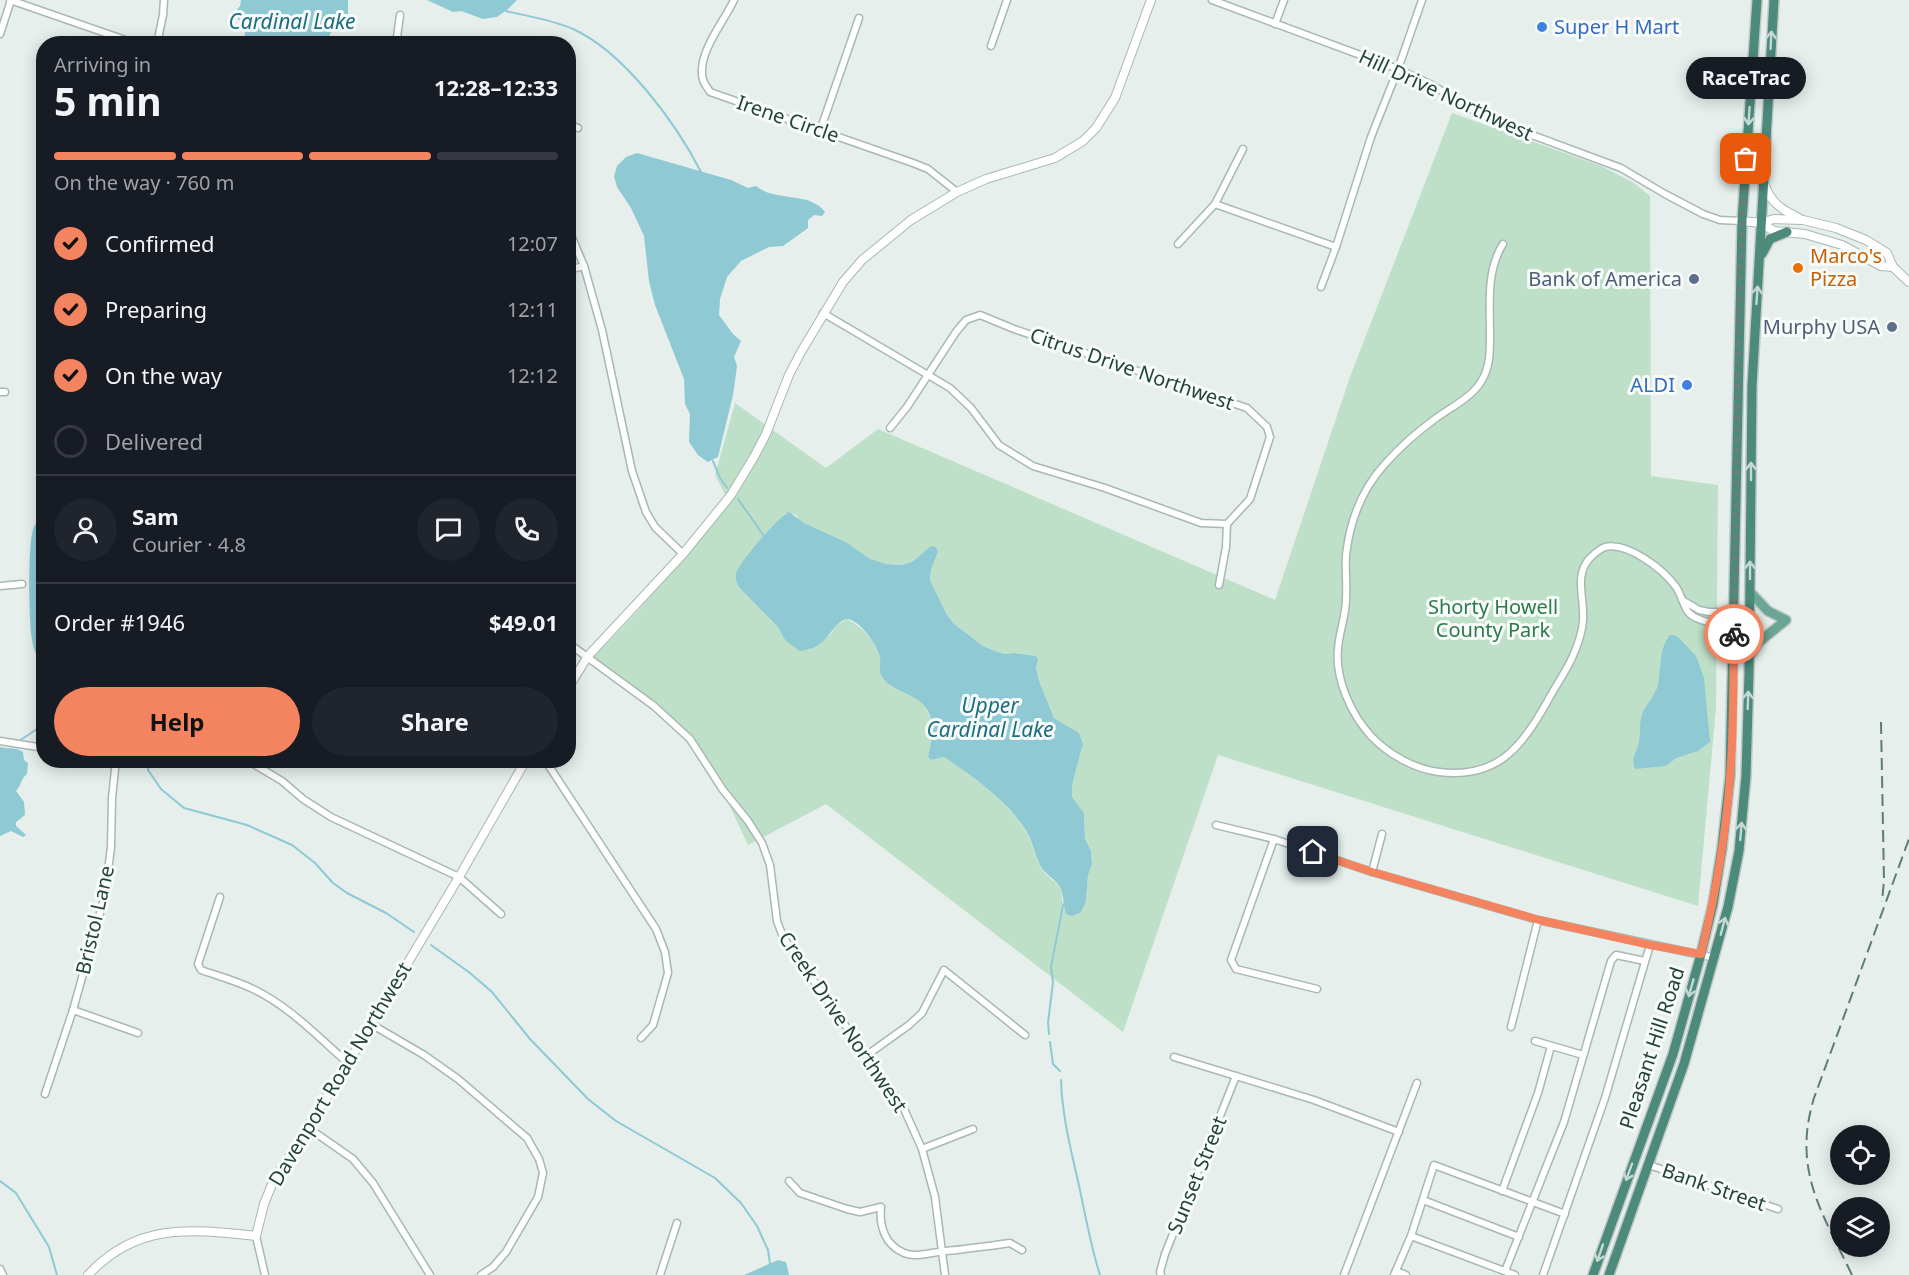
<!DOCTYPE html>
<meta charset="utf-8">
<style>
:root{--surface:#171b24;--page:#20242c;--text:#f1f3f6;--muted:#9ea1a6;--line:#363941;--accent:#f4845f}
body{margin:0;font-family:"Noto Sans",sans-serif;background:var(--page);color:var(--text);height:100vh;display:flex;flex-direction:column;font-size:22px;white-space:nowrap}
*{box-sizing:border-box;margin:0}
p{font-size:20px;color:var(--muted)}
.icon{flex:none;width:33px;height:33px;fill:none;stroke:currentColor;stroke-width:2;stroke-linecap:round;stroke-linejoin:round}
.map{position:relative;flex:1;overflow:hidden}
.panel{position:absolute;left:36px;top:36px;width:540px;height:732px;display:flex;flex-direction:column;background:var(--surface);border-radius:24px;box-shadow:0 3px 15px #0003}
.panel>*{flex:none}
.buttons{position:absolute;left:1830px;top:1125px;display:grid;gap:12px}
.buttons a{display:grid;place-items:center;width:60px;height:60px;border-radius:50%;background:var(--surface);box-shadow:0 3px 15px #0003;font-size:30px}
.pin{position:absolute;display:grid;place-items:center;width:51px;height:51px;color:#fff;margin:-26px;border-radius:12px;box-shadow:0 3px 9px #0006}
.courier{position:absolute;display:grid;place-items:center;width:60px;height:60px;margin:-30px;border:4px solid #f4845f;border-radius:50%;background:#fff;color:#222;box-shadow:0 2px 8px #0007}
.bubble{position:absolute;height:42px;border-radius:21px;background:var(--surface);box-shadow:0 3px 15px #0003;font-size:20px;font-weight:700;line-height:42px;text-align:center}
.summary em{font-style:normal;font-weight:700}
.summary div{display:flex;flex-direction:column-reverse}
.summary{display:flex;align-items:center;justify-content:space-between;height:102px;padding:0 18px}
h1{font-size:39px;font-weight:700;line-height:45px}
.bar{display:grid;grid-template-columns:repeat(4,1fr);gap:9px 6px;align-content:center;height:72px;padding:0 18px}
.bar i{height:8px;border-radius:4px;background:var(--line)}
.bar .on{background:var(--accent)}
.bar p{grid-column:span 4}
.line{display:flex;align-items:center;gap:15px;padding:0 18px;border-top:2px solid var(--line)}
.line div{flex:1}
.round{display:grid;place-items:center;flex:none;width:63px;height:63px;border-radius:32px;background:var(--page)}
ol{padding:0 18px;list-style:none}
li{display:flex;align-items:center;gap:18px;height:66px}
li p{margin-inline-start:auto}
li .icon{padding:6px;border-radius:50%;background:var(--accent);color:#111;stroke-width:4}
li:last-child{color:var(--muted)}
li i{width:33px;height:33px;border:3px solid var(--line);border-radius:50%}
.action{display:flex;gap:12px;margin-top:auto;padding:12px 18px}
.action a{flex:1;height:69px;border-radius:36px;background:var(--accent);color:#111;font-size:24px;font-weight:700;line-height:69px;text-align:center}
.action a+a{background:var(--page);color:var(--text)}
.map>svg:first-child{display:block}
</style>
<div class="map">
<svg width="1909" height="1275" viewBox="0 0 1909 1275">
<rect width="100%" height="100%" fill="#e6efeb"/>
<path fill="#bfe0c8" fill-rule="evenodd" d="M1452,113L1601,166L1634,183L1650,196L1651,476L1718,485L1716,708L1698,906L1218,755L1123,1032L826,804L748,845L718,781L670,722L593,658L637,612L729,502L715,475L735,403L826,468L878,429L1275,600L1350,377ZM785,514L796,515L799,520L804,523L846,542L870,560L886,564L901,565L912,562L931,546L938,552L931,569L930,580L947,615L954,624L983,646L995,651L1005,654L1014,653L1036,656L1038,660L1036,668L1039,681L1054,718L1079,733L1083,744L1072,785V798L1084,813L1085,839L1091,851L1092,864L1088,875L1086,901H1062C1063,880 1050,883 1041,868C1035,857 1033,844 1027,833C1010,803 973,776 944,757L931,760L928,757C932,737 936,715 919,700C915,696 908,694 902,692C894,689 885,683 881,675C878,669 881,663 880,656C876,640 861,626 847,619L837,625L830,635L785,640L778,627L736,574L757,544Z"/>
<g fill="#8ec9d4">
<polygon points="241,0 348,0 348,21 342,20 330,34 328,43 244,43 245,33 235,12 240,6"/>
<polygon points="427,0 517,0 508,9 497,17 483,19 461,11 453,12"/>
<path d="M637,153L731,180L748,188L756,186C760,189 765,192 769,193C788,199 812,195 825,212L822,216L814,215L808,220V228L783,246L769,247L741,261L727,277L720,299L719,315L733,334L741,341L734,357L737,366L733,395L718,457L708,462L698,455L689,442L690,414L685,404L684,379L655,305L649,281L644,236L631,208L617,187L614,176L617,166L626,157Z"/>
<path d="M789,512L804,523L846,542L870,559L886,564L901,565L912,562L931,546L936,547L938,552L931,569L930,580L947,615L954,624L983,646L995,651L1005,654L1014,653L1036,656L1038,660L1036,668L1039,681L1054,718L1079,733L1083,744L1072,785V797L1084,813L1085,839L1091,851L1092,864L1088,875L1086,901L1081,912L1072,916L1066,914C1063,904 1064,890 1057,883C1052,877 1045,874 1041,867C1035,856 1033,843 1027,832C1008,801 974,777 944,757L931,760L928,757C931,742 935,725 928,711C916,690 892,695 881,675C878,669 881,663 880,657C878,645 860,621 848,619C839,618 828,638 821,643C814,648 808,650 800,651L785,640L778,627L739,587C737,583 735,579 736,574C739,562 778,517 789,512Z"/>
<path d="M43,518V663C36,657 33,648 32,639C29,620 27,543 34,527C36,522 39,520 43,518Z"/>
<path d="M1670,635H1674L1679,638L1696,656L1704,678L1710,742L1698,751L1676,758L1666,766L1635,769C1630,758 1637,752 1639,742C1641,733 1639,723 1642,714C1646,704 1655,696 1658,685C1661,669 1659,648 1670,635Z"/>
<path d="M0,747C8,749 17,747 23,752L24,760L28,763L27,774C21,778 21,786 16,791L24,802L25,815L16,822V826L26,835L23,837L11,831L0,836Z"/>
<polygon points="778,1260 786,1262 789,1275 744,1275"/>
</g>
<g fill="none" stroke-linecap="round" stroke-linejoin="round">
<g stroke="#8ec9d4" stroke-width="2">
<path d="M506,11C527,16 553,20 573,29C624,52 676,123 701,172"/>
<polyline points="713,461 720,478 727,488"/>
<polyline points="738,499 764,536"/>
<polyline points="19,744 19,741 37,729 44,719"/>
<polyline points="149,760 148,770 161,789 184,808 247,825 292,845 315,863 333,883 347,893 386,913 414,932"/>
<polyline points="431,945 470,973 492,992 530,1039 588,1099 616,1121 715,1178 741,1203 757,1226 768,1250 770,1264"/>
<polyline points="1049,1034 1048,1023 1053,982 1051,967 1063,905"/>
<polyline points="1050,1042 1053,1064 1060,1071"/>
<path d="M1061,1080C1062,1117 1072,1154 1080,1190C1086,1219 1091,1247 1100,1275"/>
<polyline points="0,1181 16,1193 49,1247 57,1275"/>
</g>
<defs>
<g id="minor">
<polyline points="10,0 137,44"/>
<path d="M734,0C724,22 696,54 703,80C704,84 708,88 710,92L913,163L928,169L957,192"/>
<polyline points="1212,0 1398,69 1432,85 1486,118 1621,168 1665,194 1703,214 1720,220 1742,221"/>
<polyline points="1275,24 1284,0"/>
<polyline points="0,34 11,0"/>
<polyline points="157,44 163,15 164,0"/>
<polyline points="396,44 400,15"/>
<polyline points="991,46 1007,0"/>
<polyline points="568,124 578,128"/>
<polyline points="820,131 859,18"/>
<polyline points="1215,204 1336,247"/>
<polyline points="568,228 584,266 602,330 632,471 646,512 655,527 683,554"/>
<polyline points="1178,244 1215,204 1243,149"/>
<path d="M1503,244C1486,271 1490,305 1490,336C1490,351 1490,367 1482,380C1473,397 1451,407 1435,419C1417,432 1400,447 1385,464C1362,489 1350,520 1346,555C1345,569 1347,584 1346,599C1346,616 1339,632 1338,649C1335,679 1351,714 1371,736C1388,754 1414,769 1439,772C1497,779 1521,748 1547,702C1555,687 1565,673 1572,658C1577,647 1582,633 1583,621C1585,599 1573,574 1591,557C1595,553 1600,549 1605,547C1628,542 1663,569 1676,587C1681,594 1683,605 1688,612C1694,619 1710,624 1719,623C1724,623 1730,620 1735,618"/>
<polyline points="568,270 584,266"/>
<polyline points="1321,287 1336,247 1371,137 1398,69 1422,0"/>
<polyline points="823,313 950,388 971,408 999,445 1033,466 1105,488 1201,523 1227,524 1250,499 1270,437 1267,427 1247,408 1014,329 980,315 966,320 956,332 907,407 890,428"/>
<polyline points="0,392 5,392"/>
<polyline points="1219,585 1226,547 1227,524"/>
<polyline points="0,586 22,584"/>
<polyline points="1684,601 1699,610 1709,612 1719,612 1735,618"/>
<polyline points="568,643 654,706 690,739 723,790 748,821 762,843 770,865 777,921 783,937 904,1109 922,1149 935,1197 945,1275"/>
<polyline points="0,741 44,748"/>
<polyline points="243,760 252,763 282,781 303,799 331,817 459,877 501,914"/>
<polyline points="545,760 656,929 665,952 668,973 653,1025 641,1038"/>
<polyline points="1216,825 1274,839 1372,872 1538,920 1715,958"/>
<polyline points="1274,839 1231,960 1236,969 1317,989"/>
<polyline points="1372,872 1382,834"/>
<path d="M220,897L198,964L201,970C218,976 237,981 253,989C289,1006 318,1037 348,1063"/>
<polyline points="73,1010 138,1033"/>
<polyline points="371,1024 424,1055 458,1079 527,1138 539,1159 543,1173 538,1197 506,1252 493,1267 481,1275"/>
<polyline points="1511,1027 1538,920"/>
<polyline points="1535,1041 1583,1055"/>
<polyline points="867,1055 909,1025 922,1013 944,970 1025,1035"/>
<polyline points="1174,1057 1314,1100 1399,1132"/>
<polyline points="45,1094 73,1010 105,895 111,847 112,798 116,760"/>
<polyline points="307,1127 353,1159 373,1183 430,1275"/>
<polyline points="922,1149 973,1129"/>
<polyline points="1649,1165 1778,1209"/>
<path d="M789,1181L800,1193L847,1209L860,1212L881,1207C879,1226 885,1245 904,1253C916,1258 933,1252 946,1251C967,1249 989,1246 1010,1243L1022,1250"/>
<polyline points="1502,1191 1538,1093 1551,1046"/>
<polyline points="1423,1200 1519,1237"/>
<polyline points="256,1236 265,1275"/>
<polyline points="1411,1236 1515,1275"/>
<polyline points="0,1269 3,1275"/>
<polyline points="1396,1271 1406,1275"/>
<polyline points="1505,1271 1564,1122 1611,961 1616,955 1645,961"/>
<polyline points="660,1275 677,1223"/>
<polyline points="1161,1275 1160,1272 1165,1254 1236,1076"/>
<polyline points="1344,1275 1417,1083"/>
<polyline points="1394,1275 1411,1236 1434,1165 1565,1214"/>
<polyline points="1543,1275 1605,1098 1650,945"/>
</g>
<g id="tertiary">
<path d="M1764,184C1772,204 1781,209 1799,218"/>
<polyline points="1742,221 1761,223 1774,219 1803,220 1836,228 1866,240 1887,253 1893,267 1909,282"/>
<polyline points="1761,223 1774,231 1805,234 1842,245 1881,266 1893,267"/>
<polyline points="568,688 588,656 683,554 731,495 754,457 766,434 789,375 801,352 843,282 862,260 911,220 957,192 986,179 1055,158 1083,141 1096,128 1115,98 1151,0"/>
<path d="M88,1275C137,1222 191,1229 256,1236L264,1204L273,1182L348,1063L459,877L526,760"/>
</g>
<polyline id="primary" points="1749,657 1759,642 1786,620 1768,611 1750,592"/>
<g id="trunk">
<polyline points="1762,254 1770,239 1787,232"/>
<polyline points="1593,1275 1673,1054 1701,954 1713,904 1722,848 1730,776 1742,221 1757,0"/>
<polyline points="1609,1275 1684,1064 1728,907 1739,851 1746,776 1749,673 1752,386 1774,0"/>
</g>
</defs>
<use href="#minor" stroke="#a8b8b2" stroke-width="9"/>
<use href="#tertiary" stroke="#a8b8b2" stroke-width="10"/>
<use href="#primary" stroke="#c2cac8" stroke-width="12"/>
<use href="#trunk" stroke="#c2cac8" stroke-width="12"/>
<use href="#minor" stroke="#fff" stroke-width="6"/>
<use href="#tertiary" stroke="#fff" stroke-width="8"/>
<use href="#primary" stroke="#6aa596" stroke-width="9"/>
<use href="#trunk" stroke="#4c8a7c" stroke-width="9"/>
<g stroke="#5f7d75" stroke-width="2" stroke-dasharray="12 6" stroke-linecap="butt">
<polyline points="1881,722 1884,880 1882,902"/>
<path d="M1852,1275C1822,1212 1792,1170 1814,1098L1909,839"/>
</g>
</g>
<defs><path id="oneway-shaft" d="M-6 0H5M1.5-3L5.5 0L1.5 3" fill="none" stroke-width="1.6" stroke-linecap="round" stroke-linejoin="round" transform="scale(1.5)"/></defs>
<g stroke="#c4d9d4">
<use href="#oneway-shaft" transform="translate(1771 40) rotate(-87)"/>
<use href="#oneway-shaft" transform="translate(1749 116) rotate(94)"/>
<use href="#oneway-shaft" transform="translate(1757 295) rotate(-86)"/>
<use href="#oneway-shaft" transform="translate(1751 471) rotate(-90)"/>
<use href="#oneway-shaft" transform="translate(1750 570) rotate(-90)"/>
<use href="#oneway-shaft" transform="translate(1748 700) rotate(-88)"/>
<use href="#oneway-shaft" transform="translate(1741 831) rotate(-85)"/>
<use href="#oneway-shaft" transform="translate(1723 926) rotate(-75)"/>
<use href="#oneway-shaft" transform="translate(1691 988) rotate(106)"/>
<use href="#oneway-shaft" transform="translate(1629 1172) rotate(110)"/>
<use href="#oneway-shaft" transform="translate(1600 1253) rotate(109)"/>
</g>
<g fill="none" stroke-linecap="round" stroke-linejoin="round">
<path stroke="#687f78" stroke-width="6" stroke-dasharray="0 10.8" d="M1734,634C1739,476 1735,317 1746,159"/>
<path stroke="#f4845f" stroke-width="8" d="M1313,852L1372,872L1539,920L1650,945L1701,954C1715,896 1726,837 1730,777C1734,730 1733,681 1734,634"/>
</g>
<g fill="#3f7fe0" stroke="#f7fbf9" stroke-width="2">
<circle cx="1542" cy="27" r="6"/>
<circle cx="1687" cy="385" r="6"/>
</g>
<circle fill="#e8710a" stroke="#f7fbf9" stroke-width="2" cx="1798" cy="268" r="6"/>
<g fill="#5c6f8a" stroke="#f7fbf9" stroke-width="2">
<circle cx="1694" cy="279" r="6"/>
<circle cx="1892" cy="327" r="6"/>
</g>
<g text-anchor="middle" stroke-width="6" stroke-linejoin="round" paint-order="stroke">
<g font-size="20" fill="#366cbe" stroke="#f7fbf9" text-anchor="start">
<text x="1554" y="34">Super H Mart</text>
<text x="1675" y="392" text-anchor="end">ALDI</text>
</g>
<g font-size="20" fill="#24423a" stroke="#f7fbf9">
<text transform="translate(1446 95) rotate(25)" y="7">Hill Drive Northwest</text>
<text transform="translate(788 119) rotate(19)" y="7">Irene Circle</text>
<text transform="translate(1132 369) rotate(19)" y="7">Citrus Drive Northwest</text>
<text transform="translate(95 920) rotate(-77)" y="7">Bristol Lane</text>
<text transform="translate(843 1022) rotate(56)" y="7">Creek Drive Northwest</text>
<text transform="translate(1652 1048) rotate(-72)" y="7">Pleasant Hill Road</text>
<text transform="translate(340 1074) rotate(-59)" y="7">Davenport Road Northwest</text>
<text transform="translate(1197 1175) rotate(-68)" y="7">Sunset Street</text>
<text transform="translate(1714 1187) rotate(19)" y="7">Bank Street</text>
</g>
<g font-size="20" fill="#c56008" stroke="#f7fbf9" text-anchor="start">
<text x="1810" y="263">Marco's<tspan x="1810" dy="23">Pizza</tspan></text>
</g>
<g font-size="20" fill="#4e5e75" stroke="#f7fbf9" text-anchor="end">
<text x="1682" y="286">Bank of America</text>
<text x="1880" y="334">Murphy USA</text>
</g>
<g font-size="20" fill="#2d7a4b" stroke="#f7fbf9">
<text x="1493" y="614">Shorty Howell<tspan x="1493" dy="23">County Park</tspan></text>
</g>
<g font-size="21" font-style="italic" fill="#1c6f80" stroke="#f7fbf9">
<text x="292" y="29">Cardinal Lake</text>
<text x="990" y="713">Upper<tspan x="990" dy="24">Cardinal Lake</tspan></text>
</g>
</g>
</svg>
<div class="buttons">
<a><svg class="icon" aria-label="locate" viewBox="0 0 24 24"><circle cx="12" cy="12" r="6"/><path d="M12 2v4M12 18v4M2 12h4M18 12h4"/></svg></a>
<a><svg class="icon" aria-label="layers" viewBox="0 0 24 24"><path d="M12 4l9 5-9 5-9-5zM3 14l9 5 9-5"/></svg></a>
</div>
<div class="pin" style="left:1746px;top:159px;background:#ea580c"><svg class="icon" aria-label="bag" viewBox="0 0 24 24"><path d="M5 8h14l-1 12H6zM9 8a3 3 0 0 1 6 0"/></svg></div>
<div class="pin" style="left:1313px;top:852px;background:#1f2937"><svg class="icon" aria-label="home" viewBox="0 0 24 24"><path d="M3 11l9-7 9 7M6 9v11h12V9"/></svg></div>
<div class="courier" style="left:1734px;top:634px"><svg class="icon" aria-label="bike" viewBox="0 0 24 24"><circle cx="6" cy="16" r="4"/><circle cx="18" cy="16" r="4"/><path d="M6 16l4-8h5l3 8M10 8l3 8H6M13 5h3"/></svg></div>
<div class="bubble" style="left:1686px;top:57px;width:120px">RaceTrac</div>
<section class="panel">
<div class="summary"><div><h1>5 min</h1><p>Arriving in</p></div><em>12:28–12:33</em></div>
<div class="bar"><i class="on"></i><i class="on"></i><i class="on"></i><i></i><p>On the way · 760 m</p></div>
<ol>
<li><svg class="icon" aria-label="check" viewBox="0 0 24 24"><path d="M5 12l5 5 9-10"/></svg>Confirmed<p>12:07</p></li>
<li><svg class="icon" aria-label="check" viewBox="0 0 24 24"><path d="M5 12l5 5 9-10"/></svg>Preparing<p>12:11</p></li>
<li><svg class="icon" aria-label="check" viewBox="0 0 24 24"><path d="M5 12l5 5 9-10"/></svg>On the way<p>12:12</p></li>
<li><i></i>Delivered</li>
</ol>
<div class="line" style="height:108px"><a class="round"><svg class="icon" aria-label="person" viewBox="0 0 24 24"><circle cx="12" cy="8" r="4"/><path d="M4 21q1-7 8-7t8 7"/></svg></a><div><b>Sam</b><p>Courier · 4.8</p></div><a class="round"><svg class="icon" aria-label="chat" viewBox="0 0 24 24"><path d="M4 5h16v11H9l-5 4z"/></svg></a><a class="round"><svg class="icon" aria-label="phone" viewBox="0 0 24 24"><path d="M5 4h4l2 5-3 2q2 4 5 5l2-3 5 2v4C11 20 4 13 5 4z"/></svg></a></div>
<div class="line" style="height:78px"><div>Order #1946</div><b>$49.01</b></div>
<div class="action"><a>Help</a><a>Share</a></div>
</section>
</div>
